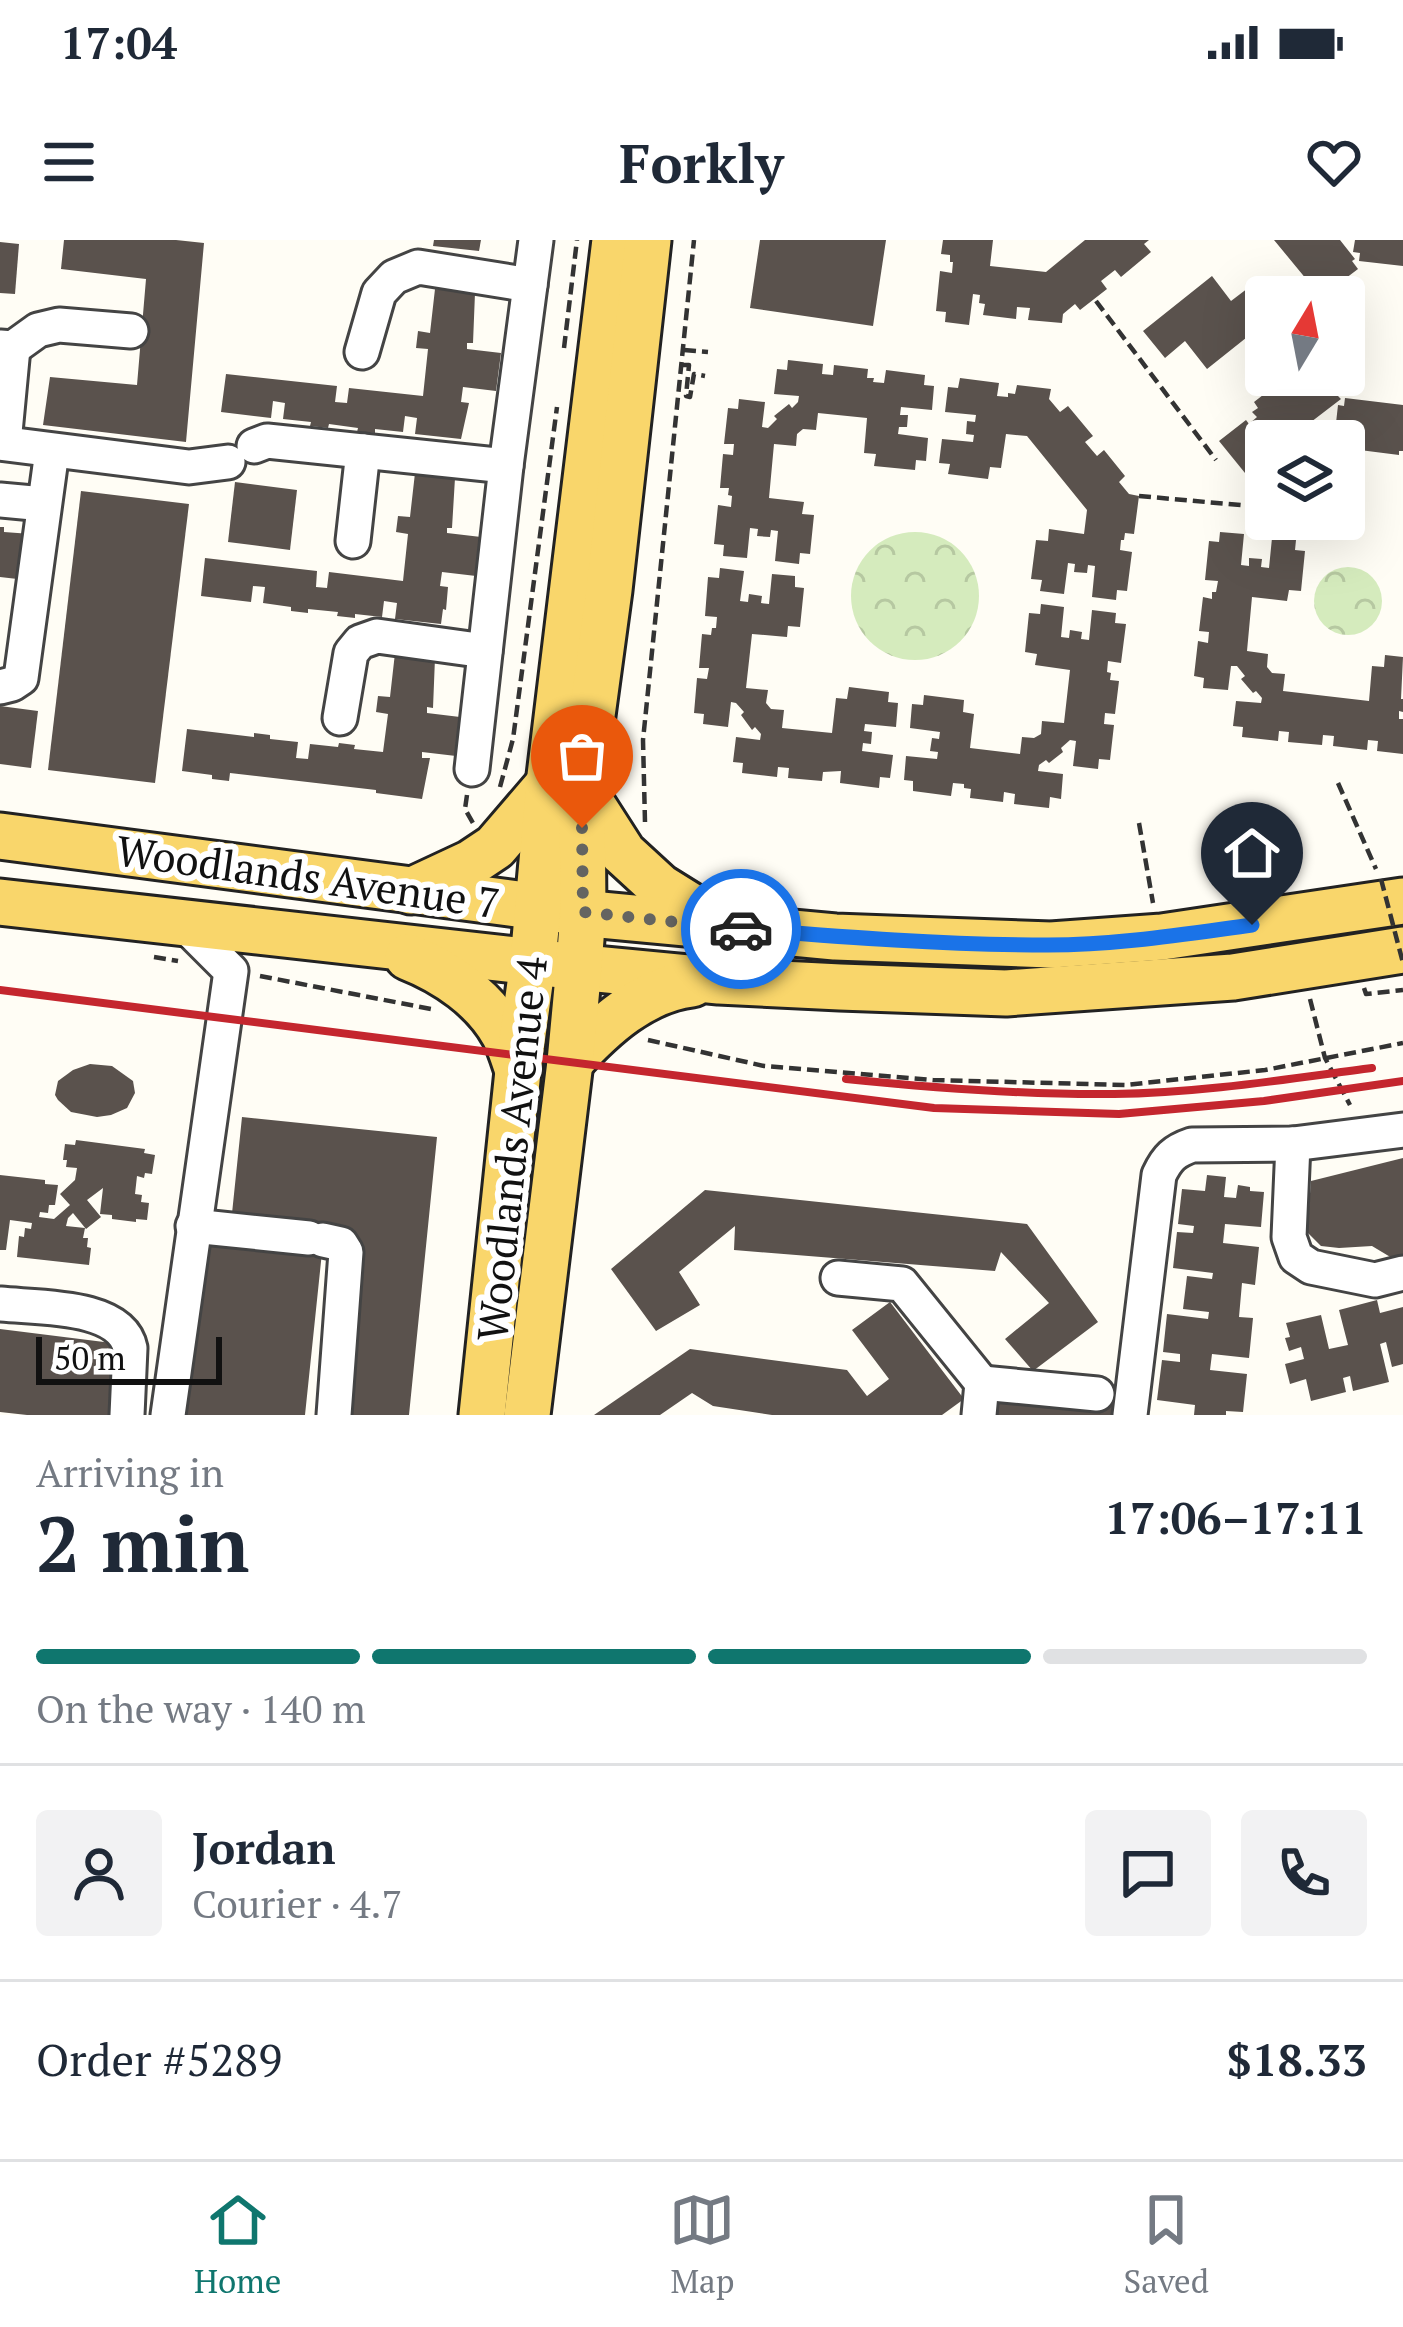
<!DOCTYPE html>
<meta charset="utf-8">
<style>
:root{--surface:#fff;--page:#f2f2f3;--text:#1f2937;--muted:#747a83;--line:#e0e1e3;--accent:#0f766e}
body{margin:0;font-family:"PT Serif",serif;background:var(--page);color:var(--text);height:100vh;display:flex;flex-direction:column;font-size:45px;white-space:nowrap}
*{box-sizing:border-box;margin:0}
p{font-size:39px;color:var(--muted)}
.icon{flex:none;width:66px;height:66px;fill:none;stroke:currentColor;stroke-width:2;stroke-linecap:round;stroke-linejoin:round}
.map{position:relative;height:1175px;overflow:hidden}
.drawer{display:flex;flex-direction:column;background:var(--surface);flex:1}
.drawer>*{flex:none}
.needle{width:78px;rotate:10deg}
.fabs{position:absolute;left:1245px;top:36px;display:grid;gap:24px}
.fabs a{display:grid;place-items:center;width:120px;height:120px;border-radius:12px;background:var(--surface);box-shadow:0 12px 48px #0002;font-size:60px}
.scale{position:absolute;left:36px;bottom:30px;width:186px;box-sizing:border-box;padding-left:12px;border:6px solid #111;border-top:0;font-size:33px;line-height:42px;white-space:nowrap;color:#111;-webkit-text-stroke:9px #fff;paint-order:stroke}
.pin{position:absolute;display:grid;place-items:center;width:102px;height:102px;color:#fff;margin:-123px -51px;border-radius:50% 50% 50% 0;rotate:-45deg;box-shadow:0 0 12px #0007}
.pin .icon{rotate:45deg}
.courier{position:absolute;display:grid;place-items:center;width:120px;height:120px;margin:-60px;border:9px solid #1a73e8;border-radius:50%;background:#fff;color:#222;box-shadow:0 3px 15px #0007}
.headline em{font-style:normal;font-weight:700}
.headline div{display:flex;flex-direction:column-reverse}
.headline{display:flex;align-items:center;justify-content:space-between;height:204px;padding:0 36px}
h1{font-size:78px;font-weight:700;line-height:90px}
.bar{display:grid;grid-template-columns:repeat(4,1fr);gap:18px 12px;align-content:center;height:144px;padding:0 36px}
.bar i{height:15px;border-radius:9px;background:var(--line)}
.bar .current{background:var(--accent)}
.bar p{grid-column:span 4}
.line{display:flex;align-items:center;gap:30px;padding:0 36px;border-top:3px solid var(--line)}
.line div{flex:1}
.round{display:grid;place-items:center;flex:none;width:126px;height:126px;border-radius:12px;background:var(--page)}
.status{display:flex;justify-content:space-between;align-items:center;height:84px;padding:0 60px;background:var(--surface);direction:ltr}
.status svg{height:33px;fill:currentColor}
header{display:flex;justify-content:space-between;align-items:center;height:156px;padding:0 36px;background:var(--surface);font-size:54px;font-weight:700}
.tab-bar{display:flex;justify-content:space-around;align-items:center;height:168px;border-top:3px solid var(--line);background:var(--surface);font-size:33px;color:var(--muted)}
.tab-bar a{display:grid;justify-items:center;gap:6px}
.tab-bar .current{color:var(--accent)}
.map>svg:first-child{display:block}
</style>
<div class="status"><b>17:04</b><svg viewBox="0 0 49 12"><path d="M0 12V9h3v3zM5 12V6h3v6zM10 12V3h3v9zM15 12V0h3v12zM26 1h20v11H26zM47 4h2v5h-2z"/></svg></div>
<header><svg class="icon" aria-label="menu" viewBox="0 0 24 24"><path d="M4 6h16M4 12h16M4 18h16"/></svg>Forkly<svg class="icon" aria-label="heart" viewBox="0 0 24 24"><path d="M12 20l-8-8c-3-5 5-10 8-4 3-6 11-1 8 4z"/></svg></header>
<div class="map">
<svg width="1403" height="1175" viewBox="0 0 1403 1175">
<defs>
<pattern id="park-crowns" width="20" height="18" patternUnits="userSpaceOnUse" patternTransform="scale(3)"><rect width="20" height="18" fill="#d5ebbd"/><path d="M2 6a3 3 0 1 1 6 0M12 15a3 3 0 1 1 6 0" fill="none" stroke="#b6c8a1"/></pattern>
</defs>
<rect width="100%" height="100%" fill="#fffdf5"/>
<g fill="url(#park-crowns)">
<circle cx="915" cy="356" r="64"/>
<circle cx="1348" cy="361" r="34"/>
</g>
<g fill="#5a524d">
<polygon points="64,0 176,0 204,3 186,202 43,185 50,137 137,145 146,39 61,29"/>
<polygon points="434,0 481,0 479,11 433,6"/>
<polygon points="760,0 886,0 873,86 750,68"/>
<polygon points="943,0 993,0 990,26 1046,32 1085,0 1149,0 1144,4 1151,12 1121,37 1115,30 1101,41 1107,49 1080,70 1075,64 1063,74 1062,83 1028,80 1030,68 1017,67 1016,79 983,75 985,64 979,63 980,55 973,54 969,85 945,82 946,72 936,71 940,31 952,33 953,22 950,22 950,15 941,14"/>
<polygon points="1274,0 1340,0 1355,19 1352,21 1358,29 1321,57"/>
<polygon points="1355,0 1403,0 1403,26 1359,21 1360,13 1353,12"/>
<polygon points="0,2 19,4 15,54 0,53"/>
<polygon points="1212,36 1231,61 1252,45 1266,63 1266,82 1207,129 1185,101 1165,118 1143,91"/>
<polygon points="435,49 475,53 473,103 467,103 467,109 501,113 496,151 463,147 461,162 469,163 461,199 415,194 417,178 405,176 403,192 375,189 375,193 357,192 358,188 329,184 328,188 310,186 311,182 283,179 285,163 273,161 271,178 221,172 226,134 337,146 335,162 347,163 349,148 423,156 428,109 416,108 418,91 430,93"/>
<polygon points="788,120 823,124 822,134 833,135 834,125 868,129 867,138 874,138 873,142 884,143 886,130 925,135 924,145 934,146 932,170 901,167 900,175 908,175 907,187 899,187 898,194 928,198 926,221 916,220 915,230 874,226 876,214 864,213 867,178 818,173 816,190 803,189 797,194 796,206 774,204 769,258 804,262 802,274 814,275 810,314 800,313 799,324 775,321 778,291 771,290 770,297 757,296 758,289 750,288 747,318 723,316 724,305 714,304 718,265 731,267 732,256 728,255 729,248 720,248 723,214 733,215 734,204 724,204 728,168 738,169 739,159 765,162 762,187 768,188 777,179 774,176 789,164 792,168 798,162 799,156 774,154 777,129 787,130"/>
<polygon points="1289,135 1334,135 1346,150 1338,156 1341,159 1294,195 1317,198 1317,201 1266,201 1266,217 1245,233 1219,201 1246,180 1249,184 1257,177 1252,172 1258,168 1254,162"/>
<polygon points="960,138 999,143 997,156 1008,157 1008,153 1015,154 1017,145 1051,149 1049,159 1060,172 1068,166 1093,196 1085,202 1097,216 1104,210 1125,236 1119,242 1129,254 1139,256 1134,294 1125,293 1124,300 1121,300 1120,310 1132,312 1127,351 1117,350 1116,360 1092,357 1095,326 1088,325 1087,333 1074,332 1075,324 1068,323 1064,354 1040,351 1042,340 1031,339 1036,300 1048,301 1049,289 1084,294 1087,270 1027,196 1006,194 1001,228 990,227 988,239 948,234 950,224 939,223 942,199 973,202 974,195 966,194 967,181 975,182 976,175 945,172 948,147 958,148"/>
<polygon points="1345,158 1403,165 1403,211 1399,211 1399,215 1344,208 1344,201 1334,201 1338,165 1344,166"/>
<polygon points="415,233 455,238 452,288 447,288 447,293 481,297 476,336 442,332 440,346 448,347 446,370 443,369 441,384 395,379 397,363 384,361 382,377 355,374 355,378 337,376 338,372 308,369 308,373 291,371 291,367 263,363 265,347 253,346 251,362 201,356 205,318 317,331 316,347 327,348 329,332 403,341 408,294 396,292 398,276 410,277"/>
<polygon points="235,242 297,250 290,310 228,302"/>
<polygon points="81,251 189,264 155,543 48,530"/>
<polygon points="0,287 4,287 4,292 31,294 26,340 0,337"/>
<polygon points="1220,292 1244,294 1241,325 1249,326 1249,318 1262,319 1261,327 1269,328 1272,298 1296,300 1295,310 1305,311 1301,351 1289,350 1287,361 1252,357 1247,411 1268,414 1267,427 1272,433 1285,434 1283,451 1369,461 1372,426 1384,427 1385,415 1403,417 1401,459 1403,459 1403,472 1399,471 1399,479 1403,479 1403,514 1377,511 1378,501 1368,500 1367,510 1333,506 1334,496 1323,495 1322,505 1288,502 1289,492 1279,491 1278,501 1242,497 1243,487 1233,486 1236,461 1261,463 1262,458 1256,451 1253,453 1241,439 1245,436 1237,426 1231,426 1228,450 1203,448 1204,438 1194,436 1198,401 1208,403 1209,392 1199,391 1203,357 1212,359 1212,352 1216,352 1218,341 1205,340 1209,301 1219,302"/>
<polygon points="720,328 744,331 740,361 748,362 749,354 762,356 761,363 769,364 772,334 795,336 795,347 804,348 800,387 788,386 787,397 752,394 746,448 768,450 766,463 771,469 784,470 782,488 832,493 836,458 847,459 849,447 889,452 888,462 898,463 896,487 865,484 864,491 872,492 871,504 863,503 862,511 893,515 890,538 880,537 879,548 840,543 841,531 823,532 822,541 788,538 789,528 778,527 777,537 742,533 743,523 733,522 736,497 760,500 761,494 755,487 752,490 741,475 744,472 736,463 731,462 728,487 703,484 704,474 694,473 697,438 707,439 709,428 699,428 702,394 711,395 712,388 716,388 717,377 705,376 708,337 719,338"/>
<polygon points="1041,364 1064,367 1061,397 1069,398 1070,390 1082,392 1081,399 1089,400 1092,370 1116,373 1115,383 1126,384 1121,423 1108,421 1107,432 1111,433 1110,440 1119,441 1115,474 1105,473 1104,484 1114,485 1110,520 1099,519 1098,529 1073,526 1076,501 1070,500 1061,508 1063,512 1049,523 1046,520 1039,525 1038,531 1063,534 1061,559 1050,557 1049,568 1014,564 1015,554 1004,552 1003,562 970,558 971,549 964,548 964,544 953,543 951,556 913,551 913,541 904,540 906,516 937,519 938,512 930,511 932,498 939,499 940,492 910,488 912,464 923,465 924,455 964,460 963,472 974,474 970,508 1020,514 1022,497 1034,498 1041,494 1042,481 1064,483 1070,430 1035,425 1037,414 1025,412 1029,373 1040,374"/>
<polygon points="395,413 435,418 433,468 427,467 427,473 460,477 456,516 422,512 422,518 430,518 422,559 376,553 376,550 230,533 229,541 212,539 212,535 182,531 187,489 254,497 254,493 270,495 270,499 298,502 296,518 308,519 310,504 338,507 339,503 355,505 354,509 383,512 388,474 376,472 378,456 390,457"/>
<polygon points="0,466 38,471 31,528 0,524"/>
<polygon points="90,824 112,826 133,841 135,853 127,868 111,875 97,877 71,872 58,860 55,855 58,841 73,830"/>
<polygon points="242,877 437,897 409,1175 339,1175 357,996 324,993 305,1175 184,1175 202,996 231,983"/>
<polygon points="76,900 145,909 144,913 155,915 152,934 145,933 144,938 137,936 135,954 142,955 141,962 149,963 147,980 136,979 136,982 112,979 112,975 100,974 103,948 87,960 101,977 86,989 73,973 68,978 66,986 85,988 83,998 88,998 87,1007 91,1008 89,1025 17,1017 19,996 24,997 25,988 31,989 32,983 10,980 6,1010 0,1010 0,935 45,940 45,944 58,945 55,965 49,965 48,973 40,972 39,977 54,979 70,965 60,954 75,940 77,928 66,927 67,920 63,920 65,904 75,905"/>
<polygon points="1403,918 1403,1035 1397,1021 1372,1006 1339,1008 1321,1006 1307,992 1311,941"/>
<polygon points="1207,935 1226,937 1224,957 1236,958 1238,945 1250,947 1250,951 1264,952 1261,987 1225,984 1223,1003 1259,1007 1255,1045 1242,1043 1239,1077 1253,1078 1249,1118 1212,1114 1210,1130 1247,1134 1243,1172 1226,1171 1226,1175 1194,1175 1195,1165 1157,1160 1162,1120 1180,1122 1180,1114 1163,1112 1167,1074 1208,1079 1209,1072 1183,1069 1187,1036 1212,1039 1213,1033 1173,1028 1177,992 1193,993 1194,986 1178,984 1182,949 1205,951"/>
<polygon points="705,950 1027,984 1098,1082 1033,1131 1005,1099 1049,1063 1001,1012 995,1031 734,1010 735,986 679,1032 700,1065 656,1091 611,1029"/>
<polygon points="1377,1060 1380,1073 1403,1067 1403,1124 1392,1127 1386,1102 1380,1104 1389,1142 1353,1151 1350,1136 1343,1138 1346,1152 1311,1161 1306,1139 1290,1144 1285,1124 1304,1119 1301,1107 1289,1111 1285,1098 1290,1097 1286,1083 1321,1075 1329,1109 1348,1105 1339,1070"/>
<polygon points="890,1062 964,1159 942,1175 772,1175 713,1166 692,1153 660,1175 594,1175 690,1109 847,1130 867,1156 889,1139 852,1090"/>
<polygon points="0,1089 128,1105 119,1175 27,1175 0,1172"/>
<polygon points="994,1153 1121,1167 1120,1175 992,1175"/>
</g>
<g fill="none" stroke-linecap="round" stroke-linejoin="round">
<defs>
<g id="minor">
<polyline points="0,107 13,108 38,90 59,85 131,91"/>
<polyline points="362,112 379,53 394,37 418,27 530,45"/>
<polyline points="0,203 189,227 228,222"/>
<polyline points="4,203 13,108"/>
<polyline points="254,206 267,201 506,226"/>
<polyline points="0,260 44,264"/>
<polyline points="353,301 363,211"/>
<polyline points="0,447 12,444 21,438 52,211"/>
<polyline points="340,478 351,413 360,402 377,396 485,411"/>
<polyline points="472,529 506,226 536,0"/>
<polyline points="1293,904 1289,997 1296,1017 1311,1027 1375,1040 1403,1033"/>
<polyline points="193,986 309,998"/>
<polyline points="323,1000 341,1004 346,1012 334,1175"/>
<polyline points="838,1038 902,1044 982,1143 979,1175"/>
<path d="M0,1064C36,1068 121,1064 130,1108L127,1175"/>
<polyline points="982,1143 1097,1154"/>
<polyline points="168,1175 231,731 184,684"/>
<path d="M1130,1175L1159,935C1167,918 1174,911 1192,905L1293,904L1403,890"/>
</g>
<g id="major">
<polyline points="582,549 623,613 660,647 713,680"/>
<polyline points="0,596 601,675 835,697 1051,705 1162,697 1403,661"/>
<polyline points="411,651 471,623 495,607 549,544"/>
<polyline points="0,662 596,729 719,741 840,747 1006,753 1233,737 1403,710"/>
<path d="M408,717C446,732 484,758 504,794C510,805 514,819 518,831"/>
<path d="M570,822C603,786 642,750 692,744"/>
<polyline points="482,1175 518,831 533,721 549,544 615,0"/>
<polyline points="527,1175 570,822 579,726 583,672 582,549 609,350 648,0"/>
</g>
</defs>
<use href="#minor" stroke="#444" stroke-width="39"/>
<use href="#major" stroke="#222" stroke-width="51"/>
<g stroke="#333" stroke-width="4.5" stroke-dasharray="12 6" stroke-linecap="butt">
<polyline points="1096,61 1216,220"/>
<polyline points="564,108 577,0"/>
<polyline points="684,110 708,112"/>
<polyline points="683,125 689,125 686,156 690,157 694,134 705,136"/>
<polyline points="1139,256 1251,266"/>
<polyline points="1338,543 1376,629"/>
<polyline points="500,547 513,499 557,167"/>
<polyline points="467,555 465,569 473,583"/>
<polyline points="645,582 643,500 694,0"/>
<polyline points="1139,583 1153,663"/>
<polyline points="154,717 178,721"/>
<polyline points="260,736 431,769"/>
<polyline points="1364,748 1366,754 1403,750"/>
<polyline points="1310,759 1325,818 1350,865"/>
<polyline points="648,800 764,826 933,840 1125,845 1265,830 1403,803"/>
</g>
<use href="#minor" stroke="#fff" stroke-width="33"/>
<use href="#major" stroke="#f9d66b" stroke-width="45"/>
<g stroke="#c4262e" stroke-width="8">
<polyline points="0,750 934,868 1119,874 1264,861 1403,841"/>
<path d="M846,839C934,848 1024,855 1114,854C1200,853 1287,839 1372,828"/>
</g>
<polyline stroke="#333" stroke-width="4.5" stroke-dasharray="12 6" stroke-linecap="butt" points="1381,639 1403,723"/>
</g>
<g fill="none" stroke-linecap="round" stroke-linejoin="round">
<polyline stroke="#646461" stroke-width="12" stroke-dasharray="0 21.6" points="582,588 583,672 741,689"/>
<path stroke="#1a73e8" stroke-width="15" d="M741,689C843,697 946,705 1048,705C1117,705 1185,694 1252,685"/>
</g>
<g text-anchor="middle" stroke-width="12" stroke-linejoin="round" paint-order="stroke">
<g font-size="42" fill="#111" stroke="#fff">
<text transform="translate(308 637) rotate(8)" y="15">Woodlands Avenue 7</text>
<text transform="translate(512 909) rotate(-84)" y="15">Woodlands Avenue 4</text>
</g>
</g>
</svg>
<div class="fabs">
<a><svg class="needle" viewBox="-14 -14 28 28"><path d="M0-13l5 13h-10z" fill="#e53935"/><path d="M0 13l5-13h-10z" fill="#747a83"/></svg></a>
<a><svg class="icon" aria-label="layers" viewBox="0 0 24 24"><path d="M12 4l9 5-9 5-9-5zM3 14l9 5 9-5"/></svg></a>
</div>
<div class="scale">50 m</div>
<div class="pin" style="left:582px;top:588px;background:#ea580c"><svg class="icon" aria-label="bag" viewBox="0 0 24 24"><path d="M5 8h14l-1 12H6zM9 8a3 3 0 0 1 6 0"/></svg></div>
<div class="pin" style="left:1252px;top:685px;background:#1f2937"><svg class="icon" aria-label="home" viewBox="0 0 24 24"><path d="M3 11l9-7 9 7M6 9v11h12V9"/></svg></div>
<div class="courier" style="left:741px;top:689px"><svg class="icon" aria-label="car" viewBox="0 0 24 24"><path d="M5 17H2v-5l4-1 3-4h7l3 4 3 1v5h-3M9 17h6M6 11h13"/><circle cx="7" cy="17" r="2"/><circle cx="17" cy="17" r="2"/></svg></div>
</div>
<section class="drawer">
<div class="headline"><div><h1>2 min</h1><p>Arriving in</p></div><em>17:06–17:11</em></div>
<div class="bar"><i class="current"></i><i class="current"></i><i class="current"></i><i></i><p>On the way · 140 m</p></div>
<div class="line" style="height:216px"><a class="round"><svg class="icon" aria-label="person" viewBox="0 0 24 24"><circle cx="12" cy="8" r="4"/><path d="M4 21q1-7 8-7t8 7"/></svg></a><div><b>Jordan</b><p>Courier · 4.7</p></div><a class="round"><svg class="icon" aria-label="chat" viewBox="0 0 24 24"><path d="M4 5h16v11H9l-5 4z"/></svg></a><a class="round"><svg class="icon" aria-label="phone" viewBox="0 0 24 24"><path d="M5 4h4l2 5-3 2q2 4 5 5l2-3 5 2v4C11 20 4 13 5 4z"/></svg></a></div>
<div class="line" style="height:156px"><div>Order #5289</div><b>$18.33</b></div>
</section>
<nav class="tab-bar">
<a class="current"><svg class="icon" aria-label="home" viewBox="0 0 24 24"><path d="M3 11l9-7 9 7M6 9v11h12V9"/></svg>Home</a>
<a><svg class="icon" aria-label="map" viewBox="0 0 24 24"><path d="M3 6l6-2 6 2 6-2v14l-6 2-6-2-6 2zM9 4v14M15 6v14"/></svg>Map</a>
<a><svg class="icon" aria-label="saved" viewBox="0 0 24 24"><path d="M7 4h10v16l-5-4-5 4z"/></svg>Saved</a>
</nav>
